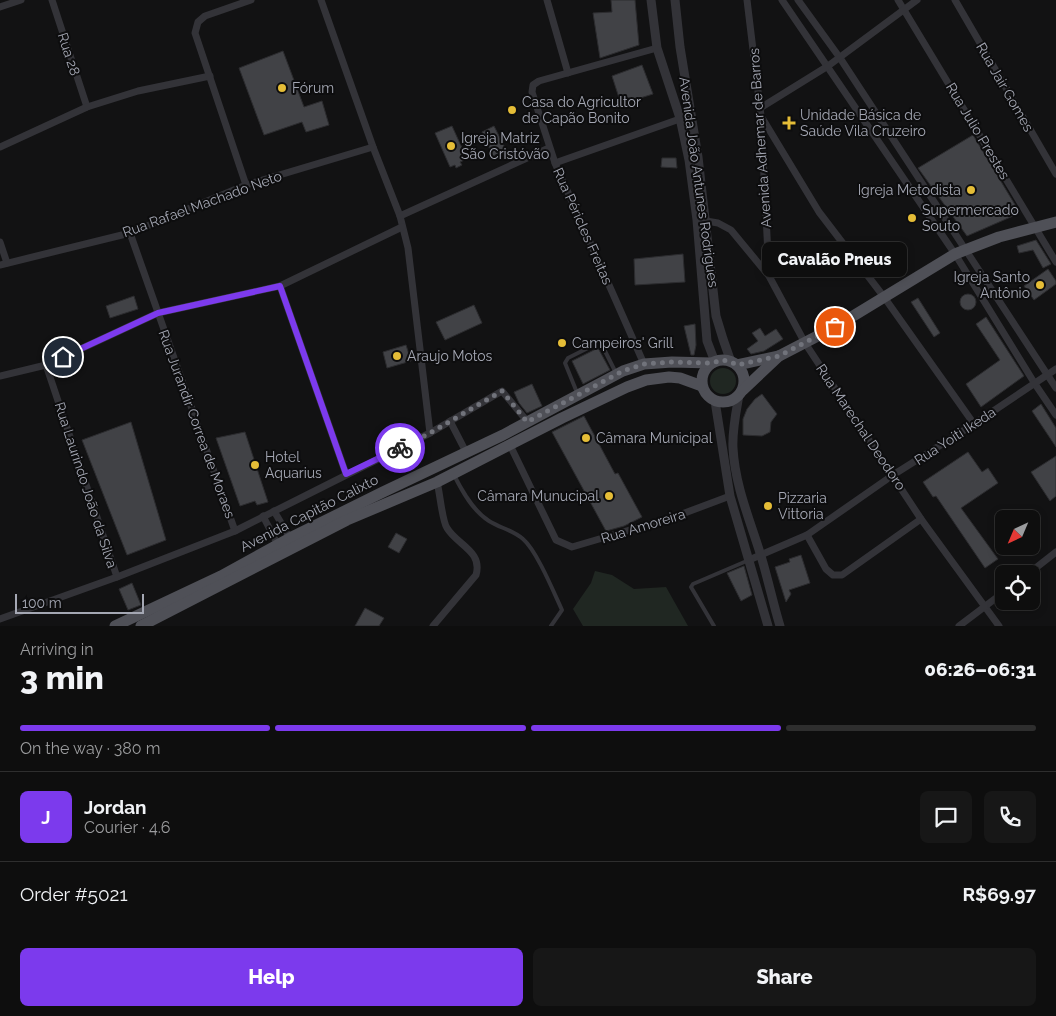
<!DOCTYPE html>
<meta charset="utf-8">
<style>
:root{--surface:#0e0e0e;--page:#171717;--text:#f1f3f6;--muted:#9b9c9e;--line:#2e2e2e;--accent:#7c3aed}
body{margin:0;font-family:Raleway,sans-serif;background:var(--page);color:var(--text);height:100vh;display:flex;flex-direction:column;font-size:19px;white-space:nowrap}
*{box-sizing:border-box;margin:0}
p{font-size:16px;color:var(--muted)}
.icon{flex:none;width:28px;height:28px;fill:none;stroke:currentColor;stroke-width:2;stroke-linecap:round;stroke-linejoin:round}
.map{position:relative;height:626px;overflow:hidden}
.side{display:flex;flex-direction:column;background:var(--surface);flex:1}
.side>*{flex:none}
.needle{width:32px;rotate:224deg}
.tools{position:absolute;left:995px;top:510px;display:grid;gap:10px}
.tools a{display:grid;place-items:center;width:45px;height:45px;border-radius:8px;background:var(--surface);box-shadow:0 2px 8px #0003,0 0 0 1px var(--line);font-size:25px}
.scale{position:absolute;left:15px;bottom:12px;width:129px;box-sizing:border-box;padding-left:5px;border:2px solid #a4a7b3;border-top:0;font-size:14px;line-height:18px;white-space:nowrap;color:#a4a7b3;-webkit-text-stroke:4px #0d0d0e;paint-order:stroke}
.pin{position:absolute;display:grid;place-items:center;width:42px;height:42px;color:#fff;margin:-21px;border:2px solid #fff;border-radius:50%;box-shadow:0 1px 5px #0007}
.courier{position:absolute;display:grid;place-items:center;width:50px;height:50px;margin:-25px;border:4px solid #7c3aed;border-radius:50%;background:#fff;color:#222;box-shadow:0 1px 6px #0007}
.bubble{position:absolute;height:35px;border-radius:8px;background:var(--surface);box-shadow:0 2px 8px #0003,0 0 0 1px var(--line);font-size:16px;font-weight:800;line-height:35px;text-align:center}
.headline em{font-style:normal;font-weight:800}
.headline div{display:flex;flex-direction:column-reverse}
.headline{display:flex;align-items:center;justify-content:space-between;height:85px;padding:0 20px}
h1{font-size:32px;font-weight:800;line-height:38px}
.bar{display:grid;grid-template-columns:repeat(4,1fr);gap:8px 5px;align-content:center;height:60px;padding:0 20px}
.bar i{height:6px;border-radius:4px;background:var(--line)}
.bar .selected{background:var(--accent)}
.bar p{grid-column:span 4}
.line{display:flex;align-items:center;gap:12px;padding:0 20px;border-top:1px solid var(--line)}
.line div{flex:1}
.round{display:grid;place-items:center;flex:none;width:52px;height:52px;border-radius:8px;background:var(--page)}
.primary-button{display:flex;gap:10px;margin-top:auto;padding:10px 20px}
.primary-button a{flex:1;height:58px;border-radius:8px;background:var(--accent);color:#fff;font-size:20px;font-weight:800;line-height:58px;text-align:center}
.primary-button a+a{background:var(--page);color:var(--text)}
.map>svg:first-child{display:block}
</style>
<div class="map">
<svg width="1056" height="626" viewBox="0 0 1056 626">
<rect width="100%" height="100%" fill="#121213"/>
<g fill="#202722">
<circle cx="723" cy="381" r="13"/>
<polygon points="595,571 612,575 634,589 666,587 688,626 583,626 573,609 591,583"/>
</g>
<g fill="#414246" stroke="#2c2c2f">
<polygon points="611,0 635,0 639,45 600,58 593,13 612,12"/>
<polygon points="283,51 304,107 322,101 329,125 306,132 302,122 264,135 239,68"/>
<polygon points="642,65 653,94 621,104 612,76"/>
<polygon points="452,126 467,159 460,162 462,165 456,168 455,165 450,167 435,133"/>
<polygon points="494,126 506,150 493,156 482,132"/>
<polygon points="973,135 1020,213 967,236 918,168"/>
<polygon points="662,158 676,158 677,168 661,167"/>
<polygon points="1036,240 1051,264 1043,268 1033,250 1019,253 1017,246"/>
<polygon points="683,254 685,282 635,285 634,259"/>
<polygon points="1048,269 1056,281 1056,284 1034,300 1024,286"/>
<circle cx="968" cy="302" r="8"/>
<polygon points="134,296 138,309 110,318 106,306"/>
<polygon points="918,298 940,333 934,337 911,302"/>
<polygon points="474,305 482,323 445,340 436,322"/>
<polygon points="986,317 1024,376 981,407 966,384 1000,360 976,324"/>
<polygon points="695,324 696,345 694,355 691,355 684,326"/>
<polygon points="760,328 765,336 776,329 783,339 764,351 751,354 747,349 758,341 752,333"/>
<polygon points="406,345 411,361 387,368 383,352"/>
<polygon points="598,348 610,370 583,384 572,361"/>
<polygon points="532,384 542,406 527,413 519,403 514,392"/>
<polygon points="762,394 777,414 771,422 770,432 762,436 743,435 743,419 747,409 755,399"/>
<polygon points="1041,404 1056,428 1056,447 1032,411"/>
<polygon points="584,416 615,474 618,473 642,517 624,526 606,531 552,432"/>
<polygon points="131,422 166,540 127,555 82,440"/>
<polygon points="245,432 268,502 257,505 255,501 240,506 216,438"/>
<polygon points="968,452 982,472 988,468 998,483 961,508 998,559 985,568 936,496 933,497 923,482"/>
<polygon points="1056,456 1056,496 1050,501 1031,472"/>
<polygon points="396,533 407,539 399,553 388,547"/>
<polygon points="801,555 810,583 789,590 791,594 786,602 775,567 790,562 789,559"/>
<polygon points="744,566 752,595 741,601 727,573"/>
<polygon points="132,583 141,605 128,610 119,589"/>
<polygon points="365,608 384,618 379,626 355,626"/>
</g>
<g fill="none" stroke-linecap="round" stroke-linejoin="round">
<g stroke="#333338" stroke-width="4">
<polyline points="578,395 565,363 568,358 596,344 599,344 605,351 616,373"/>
<path d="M454,475C462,491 473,511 489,521C500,528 513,530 523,539C537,551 554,593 562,610L551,626"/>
<polyline points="714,626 691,587 693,584 749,560"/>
</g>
<g stroke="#333338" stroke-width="7">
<polyline points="52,0 87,107"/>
<polyline points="321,0 373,147 400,216 408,248 430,433"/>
<polyline points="547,0 568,73"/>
<polyline points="747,0 761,116 769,275"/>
<polyline points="782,0 955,254 1035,384 1056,415"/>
<polyline points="798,0 840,58 1056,388"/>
<polyline points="898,0 1056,262"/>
<polyline points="955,0 1056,174"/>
<polyline points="0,7 21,0"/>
<polyline points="760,108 828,66 917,0"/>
<polyline points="761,116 819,212 884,297 974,424"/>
<polyline points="0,147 87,107 138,91 210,76"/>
<polyline points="555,163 691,115"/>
<polyline points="246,185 195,33 198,22 205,16 251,0"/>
<polyline points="400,216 549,148"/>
<polyline points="700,220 718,223 731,230 769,276 805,343 921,519 999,626"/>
<polyline points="130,233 235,531"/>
<polyline points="0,242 7,263"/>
<polyline points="0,265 130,233 246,185 373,147"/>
<polyline points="280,286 346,474"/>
<polyline points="644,364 555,163 532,92 533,85 539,81 657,48"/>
<polyline points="46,365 117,577"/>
<polyline points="0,376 46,365 158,313 280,286 402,227"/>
<polyline points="450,421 466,452"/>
<polyline points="510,445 556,540 572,547 674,517 730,496"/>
<polyline points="274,511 290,538"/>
<polyline points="263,516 278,545"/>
<polyline points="807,535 826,569 833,575 842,575 921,519"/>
<polyline points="749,560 807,535 893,475 974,424 1056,369"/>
<polyline points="1028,574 1056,552"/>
<polyline points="0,619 117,577 235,531 430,433 502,391 527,421"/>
<path d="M433,626L476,575C483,551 457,545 447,528C442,521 440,493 437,482"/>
<polyline points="959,626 1004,592"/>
</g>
<g stroke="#333338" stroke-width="9">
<polyline points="651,0 657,48 680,118 689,160 697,220 707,341 715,362"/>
<polyline points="675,0 680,47 698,157 716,316 723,339 731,362"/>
<path d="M739,395C736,412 732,431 733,448C735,486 750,520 761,556C768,579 773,603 780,626"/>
<polyline points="715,401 730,496 768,626"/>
</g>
<g stroke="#4f5057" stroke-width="11">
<circle cx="723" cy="381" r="21"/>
<polyline points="737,365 779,356"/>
<polyline points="743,390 779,356 835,327 955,254 999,237 1056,222"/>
<polyline points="115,626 221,576 290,538 383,492 503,435 623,371 644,364 672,362 712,363"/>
<polyline points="141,626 347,520 437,482 562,418 627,387 646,380 669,377 680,378 702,386"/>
</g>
</g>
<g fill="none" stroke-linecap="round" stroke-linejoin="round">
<polyline stroke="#71737b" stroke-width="5" stroke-dasharray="0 9" points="400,448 430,433 502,391 527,422 623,371 644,364 672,362 712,363 723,360 731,362 737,365 779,356 835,327"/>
<polyline stroke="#7c3aed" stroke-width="6" points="63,357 158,313 280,286 346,474 400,448"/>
</g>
<g fill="#e5bd37" stroke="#0d0d0e" stroke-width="2">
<circle cx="282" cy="88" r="5"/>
<circle cx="512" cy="110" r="5"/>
<path d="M786.5 115.5h5v5h5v5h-5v5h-5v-5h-5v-5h5z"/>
<circle cx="451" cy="146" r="5"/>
<circle cx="971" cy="190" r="5"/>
<circle cx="912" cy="218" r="5"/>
<circle cx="1040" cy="285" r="5"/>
<circle cx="562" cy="343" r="5"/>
<circle cx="397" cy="356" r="5"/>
<circle cx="586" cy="438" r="5"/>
<circle cx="255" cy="465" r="5"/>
<circle cx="609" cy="496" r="5"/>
<circle cx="768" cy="506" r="5"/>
</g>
<g text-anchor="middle" stroke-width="4" stroke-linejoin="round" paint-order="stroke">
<g font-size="14" fill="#a4a7b3" stroke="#0d0d0e">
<text transform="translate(69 54) rotate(72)" y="5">Rua 28</text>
<text transform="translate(1005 87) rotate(60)" y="5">Rua Jair Gomes</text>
<text transform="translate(978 131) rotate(59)" y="5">Rua Julio Prestes</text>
<text transform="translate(760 138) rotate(-94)" y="5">Avenida Adhemar de Barros</text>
<text transform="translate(699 182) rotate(82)" y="5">Avenida João Antunes Rodrigues</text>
<text transform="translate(202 204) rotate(-20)" y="5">Rua Rafael Machado Neto</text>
<text transform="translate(583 226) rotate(66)" y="5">Rua Péricles Freitas</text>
<text transform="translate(197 424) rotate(70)" y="5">Rua Jurandir Correa de Moraes</text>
<text transform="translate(861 427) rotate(56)" y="5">Rua Marechal Deodoro</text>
<text transform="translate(955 436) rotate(-33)" y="5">Rua Yoiti Ikeda</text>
<text transform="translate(86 485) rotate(72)" y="5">Rua Laurindo João da Silva</text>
<text transform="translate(309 513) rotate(-27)" y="5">Avenida Capitão Calixto</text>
<text transform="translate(643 526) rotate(-17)" y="5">Rua Amoreira</text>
</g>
<g font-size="14" fill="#a4a7b3" stroke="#0d0d0e" text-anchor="start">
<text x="292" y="93">Fórum</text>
<text x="522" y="107">Casa do Agricultor<tspan x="522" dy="16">de Capão Bonito</tspan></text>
<text x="800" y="120">Unidade Básica de<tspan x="800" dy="16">Saúde Vila Cruzeiro</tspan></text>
<text x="461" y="143">Igreja Matriz<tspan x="461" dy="16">São Cristóvão</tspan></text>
<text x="961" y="195" text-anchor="end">Igreja Metodista</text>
<text x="922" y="215">Supermercado<tspan x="922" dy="16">Souto</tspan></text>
<text x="1030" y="282" text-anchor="end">Igreja Santo<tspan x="1030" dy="16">Antônio</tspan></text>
<text x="572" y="348">Campeiros' Grill</text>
<text x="407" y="361">Araujo Motos</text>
<text x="596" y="443">Câmara Municipal</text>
<text x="265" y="462">Hotel<tspan x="265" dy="16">Aquarius</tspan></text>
<text x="599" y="501" text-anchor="end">Câmara Munucipal</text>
<text x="778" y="503">Pizzaria<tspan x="778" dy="16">Vittoria</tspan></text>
</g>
</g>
</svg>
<div class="tools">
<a><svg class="needle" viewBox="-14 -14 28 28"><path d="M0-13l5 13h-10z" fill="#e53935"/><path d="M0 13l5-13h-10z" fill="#9b9c9e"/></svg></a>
<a><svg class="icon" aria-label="locate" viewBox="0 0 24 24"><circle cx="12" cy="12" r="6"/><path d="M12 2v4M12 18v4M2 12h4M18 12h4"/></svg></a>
</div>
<div class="scale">100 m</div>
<div class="pin" style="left:835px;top:327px;background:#ea580c"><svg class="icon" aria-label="bag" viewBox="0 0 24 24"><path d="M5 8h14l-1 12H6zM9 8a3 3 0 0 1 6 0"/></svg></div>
<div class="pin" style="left:63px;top:357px;background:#1f2937"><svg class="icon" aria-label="home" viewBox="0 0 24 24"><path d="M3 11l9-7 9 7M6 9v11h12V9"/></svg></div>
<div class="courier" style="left:400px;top:448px"><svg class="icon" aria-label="bike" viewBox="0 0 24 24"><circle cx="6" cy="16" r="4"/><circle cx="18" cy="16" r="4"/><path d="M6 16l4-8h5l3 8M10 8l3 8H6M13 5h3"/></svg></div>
<div class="bubble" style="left:762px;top:242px;width:145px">Cavalão Pneus</div>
</div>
<section class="side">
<div class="headline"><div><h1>3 min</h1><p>Arriving in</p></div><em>06:26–06:31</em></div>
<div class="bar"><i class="selected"></i><i class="selected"></i><i class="selected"></i><i></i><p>On the way · 380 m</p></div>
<div class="line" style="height:90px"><b class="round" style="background:var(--accent);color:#fff">J</b><div><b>Jordan</b><p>Courier · 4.6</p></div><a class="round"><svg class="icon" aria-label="chat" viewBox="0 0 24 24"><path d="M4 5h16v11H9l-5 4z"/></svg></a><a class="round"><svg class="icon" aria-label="phone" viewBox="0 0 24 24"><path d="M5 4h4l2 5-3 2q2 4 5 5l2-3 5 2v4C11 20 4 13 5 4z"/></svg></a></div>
<div class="line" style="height:65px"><div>Order #5021</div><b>R$69.97</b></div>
<div class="primary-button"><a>Help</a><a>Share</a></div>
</section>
